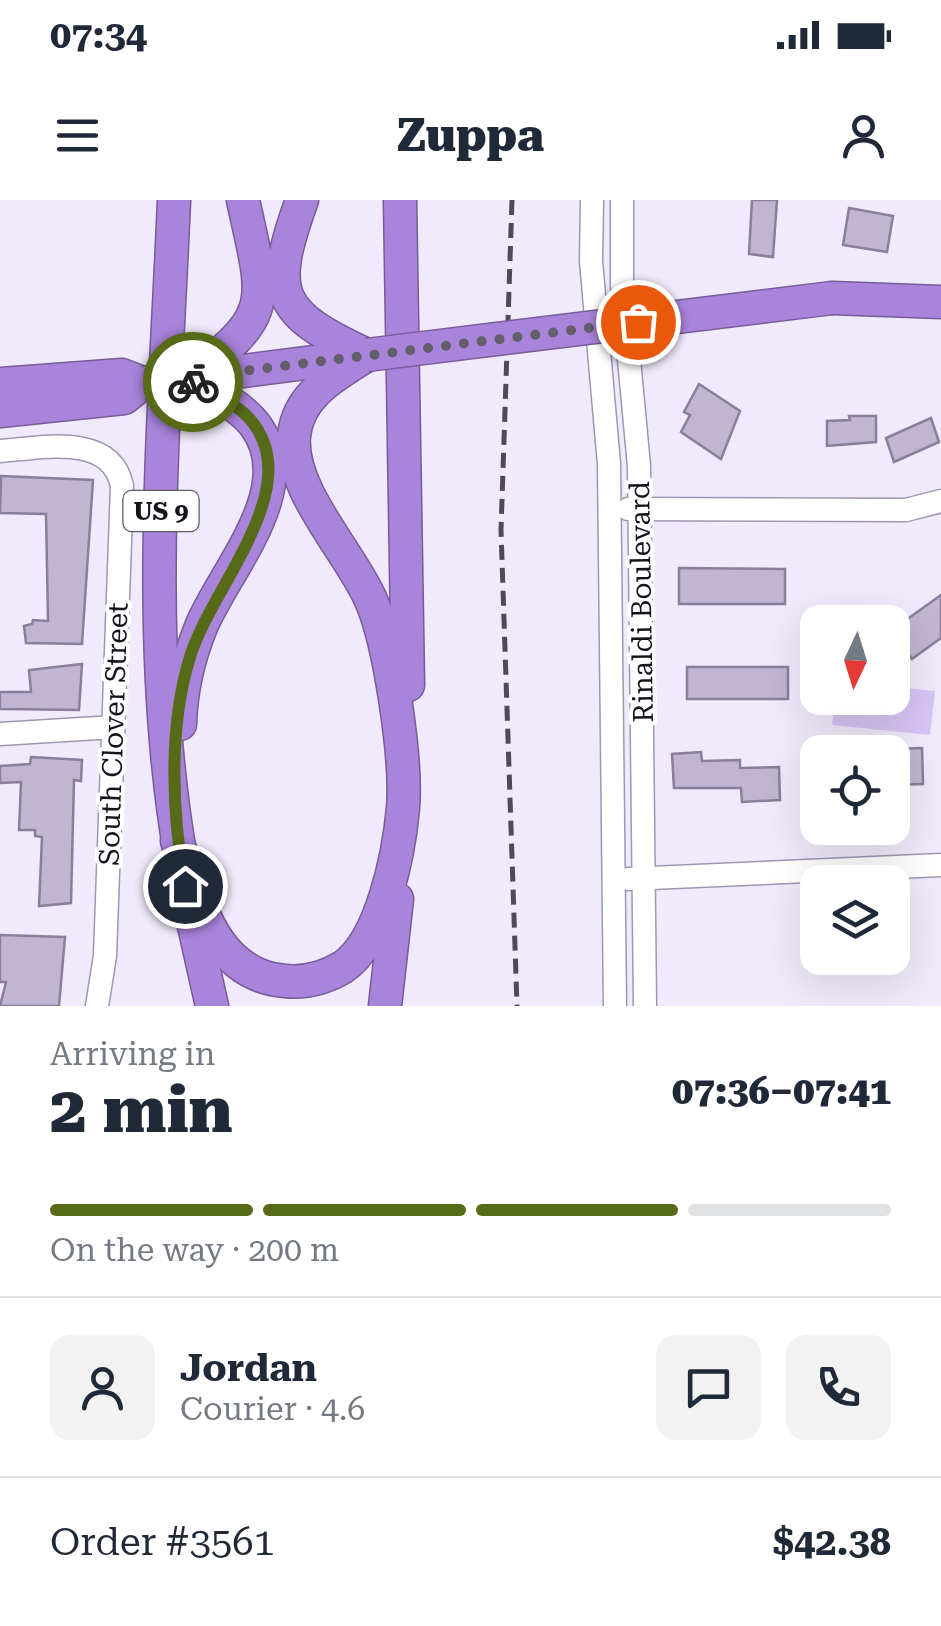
<!DOCTYPE html>
<meta charset="utf-8">
<style>
:root{--surface:#fff;--page:#f2f2f3;--text:#1f2937;--muted:#747a83;--line:#e0e1e3;--accent:#566a17}
body{margin:0;font-family:"Roboto Serif",serif;background:var(--page);color:var(--text);height:100vh;display:flex;flex-direction:column;font-size:38px;white-space:nowrap}
*{box-sizing:border-box;margin:0}
p{font-size:32px;color:var(--muted)}
.icon{flex:none;width:55px;height:55px;fill:none;stroke:currentColor;stroke-width:2;stroke-linecap:round;stroke-linejoin:round}
.map{position:relative;height:806px;overflow:hidden}
.sheet{display:flex;flex-direction:column;background:var(--surface);flex:1}
.sheet>*{flex:none}
.needle{width:65px;rotate:184deg}
.controls{position:absolute;left:800px;top:405px;display:grid;gap:20px}
.controls a{display:grid;place-items:center;width:110px;height:110px;border-radius:20px;background:var(--surface);box-shadow:0 10px 40px #0002;font-size:50px}
.pin{position:absolute;display:grid;place-items:center;width:85px;height:85px;color:#fff;margin:-42px;border:5px solid #fff;border-radius:50%;box-shadow:0 2px 10px #0007}
.courier{position:absolute;display:grid;place-items:center;width:100px;height:100px;margin:-50px;border:8px solid #566a17;border-radius:50%;background:#fff;color:#222;box-shadow:0 2px 12px #0007}
.headline em{font-style:normal;font-weight:800}
.headline div{display:flex;flex-direction:column-reverse}
.headline{display:flex;align-items:center;justify-content:space-between;height:170px;padding:0 50px}
h1{font-size:65px;font-weight:800;line-height:75px}
.bar{display:grid;grid-template-columns:repeat(4,1fr);gap:15px 10px;align-content:center;height:120px;padding:0 50px}
.bar i{height:12px;border-radius:8px;background:var(--line)}
.bar .active{background:var(--accent)}
.bar p{grid-column:span 4}
.line{display:flex;align-items:center;gap:25px;padding:0 50px;border-top:2px solid var(--line)}
.line div{flex:1}
.round{display:grid;place-items:center;flex:none;width:105px;height:105px;border-radius:20px;background:var(--page)}
.status{display:flex;justify-content:space-between;align-items:center;height:70px;padding:0 50px;background:var(--surface);direction:ltr}
.status svg{height:28px;fill:currentColor}
header{display:flex;justify-content:space-between;align-items:center;height:130px;padding:0 50px;background:var(--surface);font-size:45px;font-weight:800}
.map>svg:first-child{display:block}
</style>
<div class="status"><b>07:34</b><svg viewBox="0 0 49 12"><path d="M0 12V9h3v3zM5 12V6h3v6zM10 12V3h3v9zM15 12V0h3v12zM26 1h20v11H26zM47 4h2v5h-2z"/></svg></div>
<header><svg class="icon" aria-label="menu" viewBox="0 0 24 24"><path d="M4 6h16M4 12h16M4 18h16"/></svg>Zuppa<svg class="icon" aria-label="person" viewBox="0 0 24 24"><circle cx="12" cy="8" r="4"/><path d="M4 21q1-7 8-7t8 7"/></svg></header>
<div class="map">
<svg width="941" height="806" viewBox="0 0 941 806">
<rect width="100%" height="100%" fill="#f1eafc"/>
<polygon fill="#d7c5f5" points="893,487 935,491 930,535 832,525 835,498 892,498"/>
<g fill="#c1b6d2" stroke="#897f9a" stroke-width="2.5">
<polygon points="752,0 777,0 773,57 749,54"/>
<polygon points="849,8 893,16 887,52 843,45"/>
<polygon points="699,184 740,211 721,259 681,232 690,215 684,212"/>
<polygon points="849,216 876,216 876,242 827,246 827,221 850,220"/>
<polygon points="931,218 939,242 894,262 886,238"/>
<polygon points="1,276 93,280 82,444 26,443 24,426 32,424 33,420 48,421 46,314 0,313"/>
<polygon points="679,368 785,369 785,404 679,404"/>
<polygon points="941,395 941,438 912,459 892,430"/>
<polygon points="82,464 79,510 0,509 0,492 31,492 29,470"/>
<rect x="687" y="467" width="101" height="32"/>
<polygon points="922,548 923,584 892,585 893,549"/>
<polygon points="701,552 702,561 740,560 740,568 779,567 780,600 742,602 741,588 674,588 672,554"/>
<polygon points="31,557 82,560 81,581 74,580 71,703 39,706 42,637 35,636 35,630 19,630 21,582 0,583 0,566 30,564"/>
<polygon points="0,735 65,737 59,806 0,806 6,782 0,782"/>
</g>
<g fill="none" stroke-linecap="round" stroke-linejoin="round">
<defs>
<g id="minor">
<polyline points="592,0 591,61 609,264 615,806"/>
<polyline points="622,0 622,85 639,266 645,806"/>
<path d="M0,251C40,248 111,232 122,286L105,756L97,806"/>
<polyline points="628,309 906,310 941,301"/>
<polyline points="0,534 114,527"/>
<polyline points="628,679 941,665"/>
</g>
<g id="highway">
<path d="M174,0C165,219 143,442 181,659"/>
<path d="M302,0C268,94 276,113 367,155"/>
<polyline points="400,0 408,485"/>
<polyline points="832,98 941,102"/>
<polyline points="190,178 360,156"/>
<path d="M186,179C277,115 265,102 243,0"/>
<polyline points="0,184 122,175 143,183 124,198 0,211"/>
<path d="M180,524C181,490 188,459 201,427C225,369 302,288 255,225C238,203 210,192 186,179"/>
<path d="M177,641C198,698 212,775 285,781C306,783 325,778 343,767C382,741 399,653 403,608C407,561 390,441 370,398C348,350 289,289 294,236C298,194 336,175 367,155"/>
<polyline points="192,717 212,806"/>
<polyline points="385,806 397,699"/>
</g>
</defs>
<use href="#minor" stroke="#a096b1" stroke-width="25"/>
<use href="#highway" stroke="#765c98" stroke-width="35"/>
<use href="#minor" stroke="#fff" stroke-width="22"/>
<use href="#highway" stroke="#a984db" stroke-width="32"/>
<polyline stroke="#4f4a57" stroke-width="5" stroke-dasharray="15 8" stroke-linecap="butt" points="512,0 501,330 517,806"/>
<defs>
<g id="highway-bridge">
<polyline points="367,155 832,98"/>
<polyline points="143,183 186,179"/>
</g>
</defs>
<use href="#highway-bridge" stroke="#765c98" stroke-width="35" stroke-linecap="butt"/>
<use href="#highway-bridge" stroke="#a984db" stroke-width="32"/>
</g>
<g fill="none" stroke-linecap="round" stroke-linejoin="round">
<polyline stroke="#635e6b" stroke-width="10" stroke-dasharray="0 18" points="193,182 186,178 638,122"/>
<path stroke="#566a17" stroke-width="12" d="M185,686C172,614 168,528 190,457C211,386 314,281 245,214C230,200 210,192 193,182"/>
</g>
<g text-anchor="middle" stroke-width="8" stroke-linejoin="round" paint-order="stroke">
<rect fill="#fff" stroke="#5d5a61" stroke-width="2.5" x="123.5" y="291" width="75" height="40" rx="8"/>
<g font-size="25" font-weight="bold" fill="#17131d">
<text x="161" y="320">US 9</text>
</g>
<g font-size="28" fill="#17131d" stroke="#fff">
<text transform="translate(641 402) rotate(-91)" y="10">Rinaldi Boulevard</text>
<text transform="translate(113 534) rotate(-88)" y="10">South Clover Street</text>
</g>
</g>
</svg>
<div class="controls">
<a><svg class="needle" viewBox="-14 -14 28 28"><path d="M0-13l5 13h-10z" fill="#e53935"/><path d="M0 13l5-13h-10z" fill="#747a83"/></svg></a>
<a><svg class="icon" aria-label="locate" viewBox="0 0 24 24"><circle cx="12" cy="12" r="6"/><path d="M12 2v4M12 18v4M2 12h4M18 12h4"/></svg></a>
<a><svg class="icon" aria-label="layers" viewBox="0 0 24 24"><path d="M12 4l9 5-9 5-9-5zM3 14l9 5 9-5"/></svg></a>
</div>
<div class="pin" style="left:638px;top:122px;background:#ea580c"><svg class="icon" aria-label="bag" viewBox="0 0 24 24"><path d="M5 8h14l-1 12H6zM9 8a3 3 0 0 1 6 0"/></svg></div>
<div class="pin" style="left:185px;top:686px;background:#1f2937"><svg class="icon" aria-label="home" viewBox="0 0 24 24"><path d="M3 11l9-7 9 7M6 9v11h12V9"/></svg></div>
<div class="courier" style="left:193px;top:182px"><svg class="icon" aria-label="bike" viewBox="0 0 24 24"><circle cx="6" cy="16" r="4"/><circle cx="18" cy="16" r="4"/><path d="M6 16l4-8h5l3 8M10 8l3 8H6M13 5h3"/></svg></div>
</div>
<section class="sheet">
<div class="headline"><div><h1>2 min</h1><p>Arriving in</p></div><em>07:36–07:41</em></div>
<div class="bar"><i class="active"></i><i class="active"></i><i class="active"></i><i></i><p>On the way · 200 m</p></div>
<div class="line" style="height:180px"><a class="round"><svg class="icon" aria-label="person" viewBox="0 0 24 24"><circle cx="12" cy="8" r="4"/><path d="M4 21q1-7 8-7t8 7"/></svg></a><div><b>Jordan</b><p>Courier · 4.6</p></div><a class="round"><svg class="icon" aria-label="chat" viewBox="0 0 24 24"><path d="M4 5h16v11H9l-5 4z"/></svg></a><a class="round"><svg class="icon" aria-label="phone" viewBox="0 0 24 24"><path d="M5 4h4l2 5-3 2q2 4 5 5l2-3 5 2v4C11 20 4 13 5 4z"/></svg></a></div>
<div class="line" style="height:130px"><div>Order #3561</div><b>$42.38</b></div>
</section>
